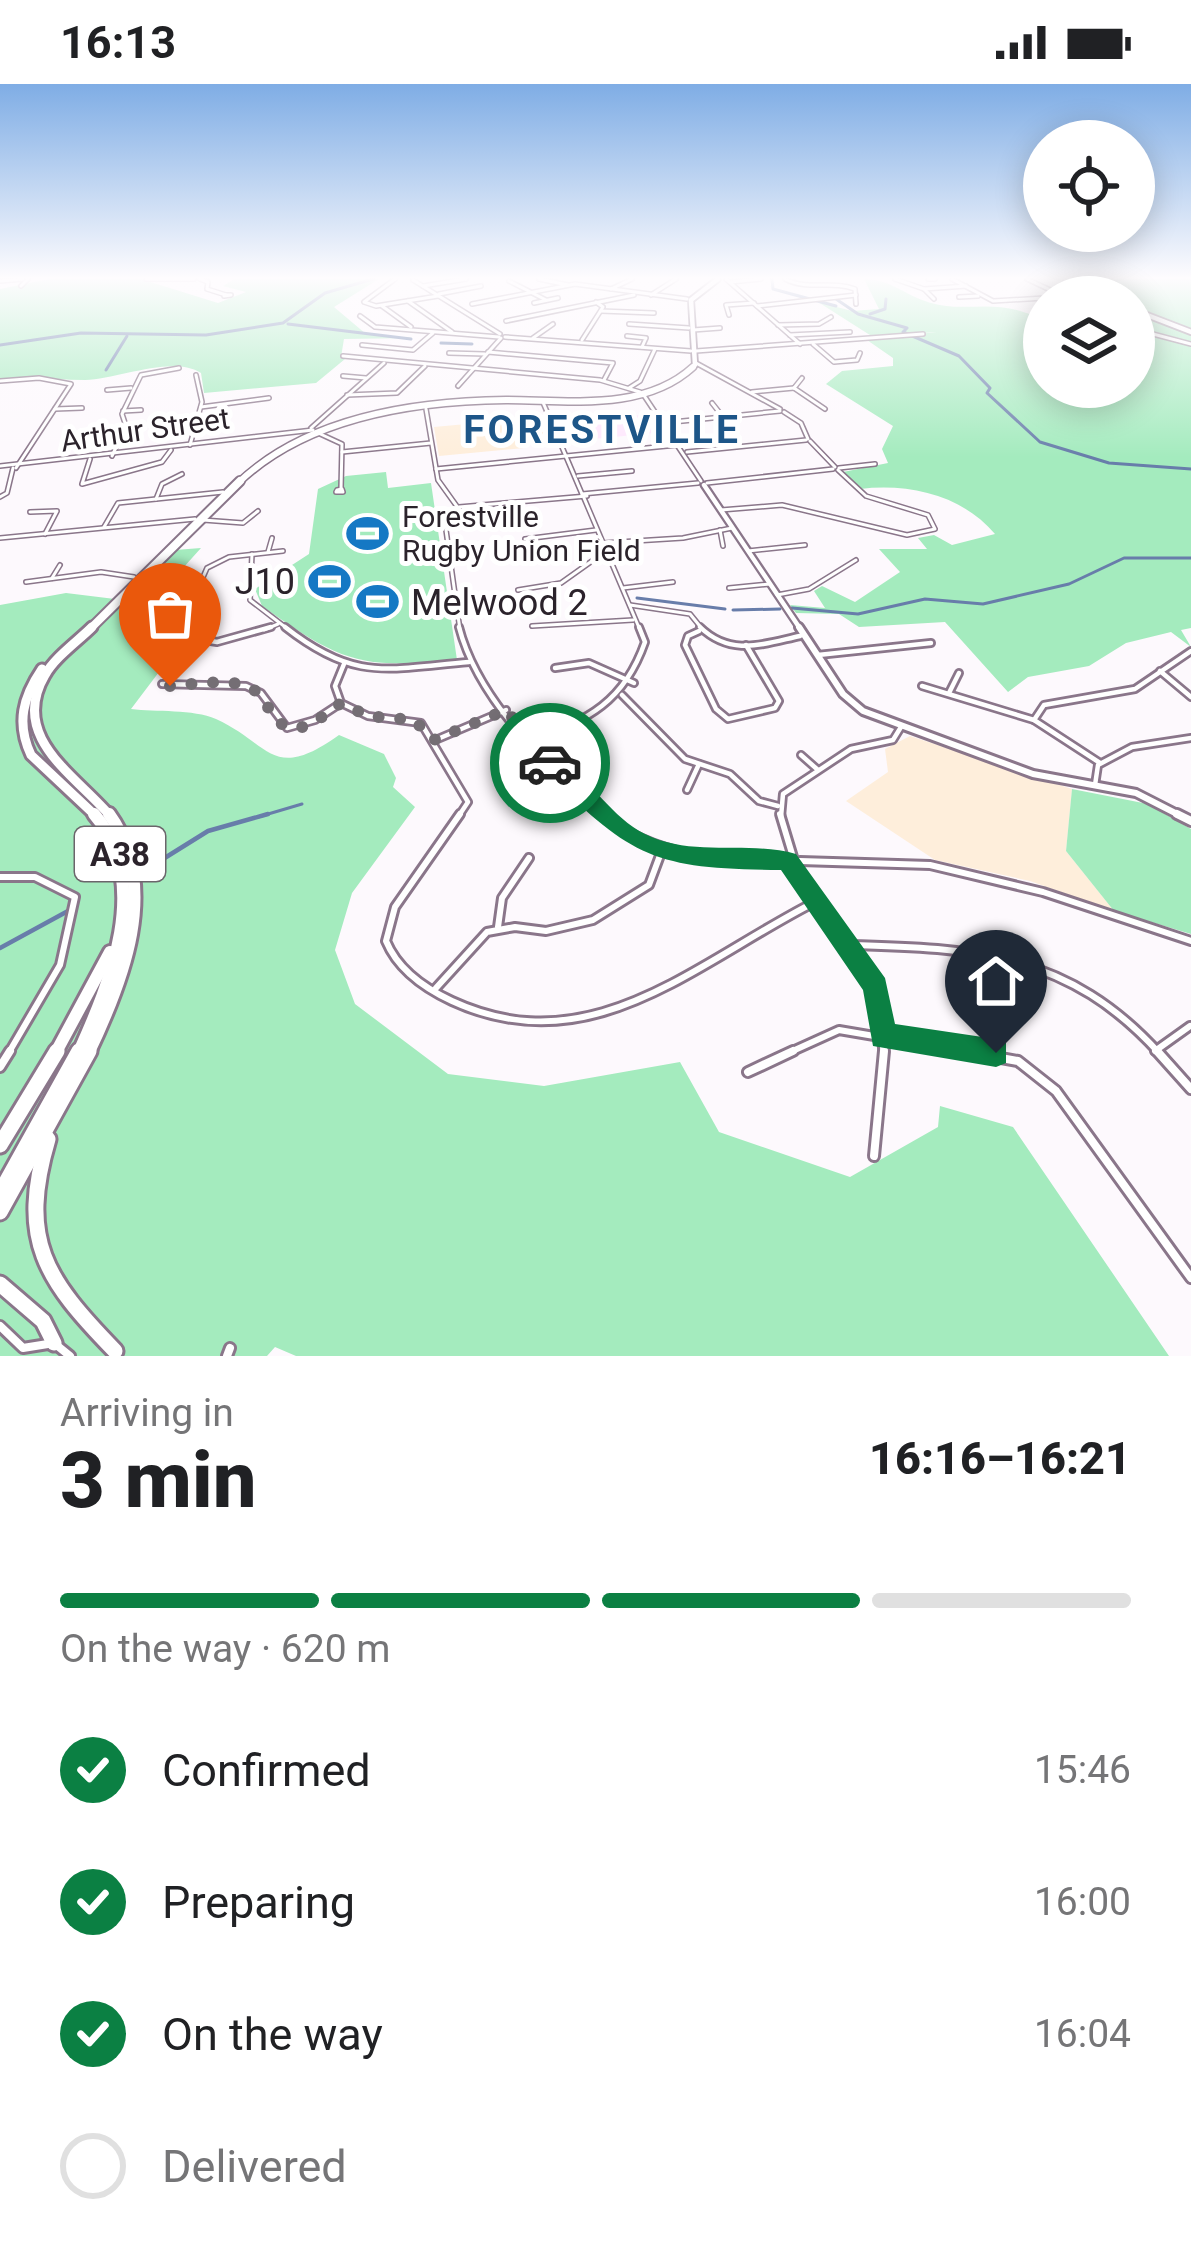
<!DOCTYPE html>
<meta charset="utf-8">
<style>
:root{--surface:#fff;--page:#f2f2f2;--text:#202124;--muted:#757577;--line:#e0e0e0;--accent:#0b8043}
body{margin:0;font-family:Roboto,sans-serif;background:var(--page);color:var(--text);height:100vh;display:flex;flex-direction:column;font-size:45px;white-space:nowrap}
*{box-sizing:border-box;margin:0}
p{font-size:39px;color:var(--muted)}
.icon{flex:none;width:66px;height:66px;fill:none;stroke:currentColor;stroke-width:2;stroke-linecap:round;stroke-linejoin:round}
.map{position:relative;height:1272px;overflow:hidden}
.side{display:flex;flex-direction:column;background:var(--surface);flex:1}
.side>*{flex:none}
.controls{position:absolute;left:1023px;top:36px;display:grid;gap:24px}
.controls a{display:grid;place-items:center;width:132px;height:132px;border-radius:50%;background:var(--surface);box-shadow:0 6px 30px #0003;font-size:60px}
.pin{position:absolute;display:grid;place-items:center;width:102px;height:102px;color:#fff;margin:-123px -51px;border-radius:50% 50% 50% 0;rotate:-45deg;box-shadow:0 0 12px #0007}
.pin .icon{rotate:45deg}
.courier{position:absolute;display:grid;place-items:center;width:120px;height:120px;margin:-60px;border:9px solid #0b8043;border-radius:50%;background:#fff;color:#222;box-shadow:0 3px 15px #0007}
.head em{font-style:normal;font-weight:800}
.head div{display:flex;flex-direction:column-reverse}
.head{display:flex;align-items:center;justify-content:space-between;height:204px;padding:0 60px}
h1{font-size:78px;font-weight:800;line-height:90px}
.bar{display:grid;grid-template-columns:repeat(4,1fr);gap:18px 12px;align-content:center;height:144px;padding:0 60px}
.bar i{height:15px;border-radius:9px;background:var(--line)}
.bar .on{background:var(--accent)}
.bar p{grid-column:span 4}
ol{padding:0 60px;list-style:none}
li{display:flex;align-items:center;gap:36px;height:132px}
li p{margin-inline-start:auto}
li .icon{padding:12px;border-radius:50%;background:var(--accent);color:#fff;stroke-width:4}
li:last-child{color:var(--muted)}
li i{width:66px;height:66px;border:6px solid var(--line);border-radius:50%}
.status{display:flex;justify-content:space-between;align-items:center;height:84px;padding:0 60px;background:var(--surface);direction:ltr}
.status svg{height:33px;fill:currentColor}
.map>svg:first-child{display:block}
</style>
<div class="status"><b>16:13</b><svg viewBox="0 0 49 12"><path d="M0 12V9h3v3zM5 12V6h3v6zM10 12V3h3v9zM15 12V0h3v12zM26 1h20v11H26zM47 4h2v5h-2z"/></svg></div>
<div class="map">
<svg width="1191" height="1272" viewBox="0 0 1191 1272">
<rect width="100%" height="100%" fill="#fdf9fd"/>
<polygon fill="#fee7fd" points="651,330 664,348 563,358 555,339"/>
<g fill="#feeedb">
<polygon points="544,333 552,351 521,355 524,364 439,372 434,343"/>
<polygon points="910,652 1072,705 1066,767 1114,827 1030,797 935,776 846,717 888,688 885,665"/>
</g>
<g fill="#a4ebbe">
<path d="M49,195H141L218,219L246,208L223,202L234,195H379L334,223L366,250L413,254L344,255L341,273L345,275L316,299L204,309L201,289C172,271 119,295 85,296C55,296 30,291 0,296V205Z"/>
<path d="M864,195C889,195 902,209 925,217C967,232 995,210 1044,237V303H1134L1138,272L1134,254L1146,253L1134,246V213H1107L1070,195H1191V544L1181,546L1191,563L1171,548L1126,559L1089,582L1028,593L1008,608L945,538L859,543L839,530L796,529L790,521L825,524L814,507L822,502L855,518L900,488L879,465H927L918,454L934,451L952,461L995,450C962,411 909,399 860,405L843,388L888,379L882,365L893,342L826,300L842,287L893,282V274L867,256L936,248L873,253L818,218L852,227L879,225Z"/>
<path d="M386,388L388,404L431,399L457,576C359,586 340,577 262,522L255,505L309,470L318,405L346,392Z"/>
<path d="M201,464L174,494L144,557L173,553L190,560L180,577L162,584L131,625C156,628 193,625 216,635C271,660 272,699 339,651L384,670L396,694L393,703L415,723L352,809L335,866L355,920L448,990L544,1002L680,978L719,1048L850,1093L938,1043L940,1022L1013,1043L1169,1272H296L275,1263L267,1272H0V521L66,509L123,516L175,466Z"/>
<polygon points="1072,705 1148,720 1191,745 1191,850 1114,827 1066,767"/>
</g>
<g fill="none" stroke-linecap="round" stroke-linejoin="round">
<g stroke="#687daa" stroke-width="3">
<polyline points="772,195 773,205 836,222"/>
<polyline points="836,215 858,230 907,244 903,248 959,272 990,304 987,309 1040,358 1109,379 1191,385"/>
<polyline points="870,230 885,225 886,215"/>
<polyline points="288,240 411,255"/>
<polyline points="441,259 472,260"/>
<polyline points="0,261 81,249 206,251 283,239 325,209 373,195"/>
<polyline points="106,286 127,252"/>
<polyline points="637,514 725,525"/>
<polyline points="792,524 858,530 925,515 983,520 1069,500 1124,474 1191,474"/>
<polyline points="733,526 780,525"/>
<polyline points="258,733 302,720"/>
</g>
<g stroke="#687daa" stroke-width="4.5">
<polyline points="147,785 208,747 268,730"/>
<polyline points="0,864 68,827"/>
</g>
<defs>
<g id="minor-far3">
<polyline points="146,195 194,195"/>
<polyline points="200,195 208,198 207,205 226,211"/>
<polyline points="395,195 364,218 376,222 438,212"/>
<polyline points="539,195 568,201"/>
<polyline points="726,195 800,260"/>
<path d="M785,195C808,207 832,196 855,205L856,220"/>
<polyline points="895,195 924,205 934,215"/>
<polyline points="928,195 935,195"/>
<polyline points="952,195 993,217 1044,214"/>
<polyline points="1027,195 1065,213"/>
<polyline points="413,196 500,250"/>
<polyline points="0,197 23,195"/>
<polyline points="509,197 546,216"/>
<polyline points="730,198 761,195"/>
<polyline points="21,202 28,195"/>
<polyline points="423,202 466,195"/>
<polyline points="611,205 632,195"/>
<polyline points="924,205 966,202"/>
<polyline points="439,210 481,202"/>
<polygon points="226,211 231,211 224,212"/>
<polyline points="651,211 676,195"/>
<polyline points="959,213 978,212"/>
<polyline points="408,217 452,248"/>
<polyline points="534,219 558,214"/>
<polyline points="472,220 575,200 687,215"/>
<polyline points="382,222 411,243"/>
<polyline points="757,222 856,211"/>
<polyline points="601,227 654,229"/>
<polyline points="729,231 726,221 754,219"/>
<polyline points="360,232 375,243 499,253"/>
<polyline points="506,237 634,211"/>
<polyline points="629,240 689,244"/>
<polyline points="778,241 819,240 831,233"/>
<polyline points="1134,245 1191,260"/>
<polyline points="693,246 720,244"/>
<polyline points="790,251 850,248"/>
<polyline points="627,252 646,254 642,263"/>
<polyline points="505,253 691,267"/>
<polyline points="533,254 553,240"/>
<polyline points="582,256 603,223 596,218"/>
<polyline points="813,260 834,278 857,276 860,269"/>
<polyline points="362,261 413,266 433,249"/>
<polyline points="696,267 923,250"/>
<polyline points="488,268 613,279 604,296"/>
<polyline points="449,269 485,270"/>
<polyline points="343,272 600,296 640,308"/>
<polyline points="696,279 780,325"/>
<polyline points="343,292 366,294"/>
<polyline points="0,297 39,294 71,300 16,384"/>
<polyline points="458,302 501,254"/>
<polyline points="629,304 640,297 655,265"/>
<polyline points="794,304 825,325"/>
<polyline points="794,304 802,294"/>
<polyline points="107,306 131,304"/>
<polyline points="752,308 794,304"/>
<polyline points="347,311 397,309 425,282"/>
<polyline points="542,316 582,410"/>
<polyline points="712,319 723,333"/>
<polyline points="201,323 269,314"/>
<polyline points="55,325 82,324"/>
<polyline points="426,325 438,396 461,428"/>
<polyline points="123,327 141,326"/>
<polyline points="784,328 801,339 808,355"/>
<polyline points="663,339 780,327"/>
<polyline points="311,344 384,279"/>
<polyline points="316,348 342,360 341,405"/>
<polyline points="97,354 121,352"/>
<polyline points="810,357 835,383"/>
<polyline points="190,361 202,318 196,291"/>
<polyline points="342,368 431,359"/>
<polyline points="687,368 806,356"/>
<polyline points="112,372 126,342 122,330 141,291 179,284"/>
<polyline points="90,375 82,400 162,378 171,366"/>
<polyline points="0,382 313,346"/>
<polyline points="839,384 875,380"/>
<polyline points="436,385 677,361"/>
<polyline points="578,392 632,387"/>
<polyline points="707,399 833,385"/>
<polygon points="342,405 343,408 336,408 337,406"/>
<polyline points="582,410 698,399"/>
<polyline points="0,413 7,409 13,384"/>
<polyline points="584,414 640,546"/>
<polyline points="156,415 162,400 182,390"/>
<polyline points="459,423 587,412"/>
<polyline points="721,426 782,421 907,451 935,445 928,431 866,412 838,386"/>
<polyline points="30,428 57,427 45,450"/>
<polyline points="203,436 243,439 258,427"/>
<polyline points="104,443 118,419 223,408"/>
<polyline points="720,446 723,462"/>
<polyline points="0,454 195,435"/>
<polyline points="525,455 596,446"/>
<polyline points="603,459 683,454 732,444"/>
<polyline points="748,467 805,461"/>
<polyline points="268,468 272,454"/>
<polyline points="252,470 250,516 289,546"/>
<polyline points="52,494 60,481"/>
<polyline points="26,498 101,488 134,493"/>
<polyline points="623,504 673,498"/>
<polyline points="729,504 770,500"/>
<polyline points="518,506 561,499 606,467"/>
<polyline points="777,511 809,505 856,476"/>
<polyline points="630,521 690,530 703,546"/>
<polyline points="532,542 633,536"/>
<polyline points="180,546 207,484 229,473 283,467"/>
<polyline points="264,546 278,540"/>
<polyline points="460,546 446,446 465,425"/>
</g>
<g id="minor-far2">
<polyline points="181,543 180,552 217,558 271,543"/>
<path d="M285,543C355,598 386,585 469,578"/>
<path d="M459,543C478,617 549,684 605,733"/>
<path d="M700,543C731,573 763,560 800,552"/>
<polyline points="699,547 688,552 685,561 716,625 728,635 775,624 779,617 746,561"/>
<polyline points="818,571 931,559"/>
<polyline points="344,580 335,602 341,619 368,632 421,639 468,718 458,733"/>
<polyline points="555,584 589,579 634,599"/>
<polyline points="1160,587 1191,613"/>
<polyline points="162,600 246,602 261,609 287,644 315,636 341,619"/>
<polyline points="922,602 1034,636 1100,679"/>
<polyline points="949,609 959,589"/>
<polyline points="622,611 685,675 730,690 759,717 778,722"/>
<polyline points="1034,636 1044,621 1135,605 1191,567"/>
<polyline points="433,657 506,626"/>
<path d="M532,657C589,635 624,618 645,558L639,543"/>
<polyline points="801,671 818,686"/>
<polyline points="1095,701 1098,681 1132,663 1191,654"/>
<polyline points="572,703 604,689"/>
<polyline points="687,706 699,680"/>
<polyline points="781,733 783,710 851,665 893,656 901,643"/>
</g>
<g id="minor-far1">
<path d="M460,730L395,823L386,857C398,886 424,904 452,917C590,981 694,880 813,819"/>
<path d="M601,730C655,774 721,777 788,777"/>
<polyline points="780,730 793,773"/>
<polyline points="800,777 930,781 1043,808 1191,857"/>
<polyline points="795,783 874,903 884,970"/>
<polyline points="0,793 35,793 75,813 60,881 8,970"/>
<polyline points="498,843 502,814 529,774"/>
<path d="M847,861C976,864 1069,869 1160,970"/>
<polyline points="436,904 487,848 515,843 546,847 593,836 649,801 662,766"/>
<polyline points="1155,967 1190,942"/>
<polyline points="786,970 839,946 980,970"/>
</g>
<g id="minor">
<polyline points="962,967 1018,977 1056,1007 1191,1194"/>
<polyline points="1157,967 1191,1005"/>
<polyline points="0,983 10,967"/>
<polyline points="748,988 793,967"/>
<polyline points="874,1072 884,967"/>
<polyline points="0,1242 23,1264 54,1259 70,1272"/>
<polyline points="227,1272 230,1264"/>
</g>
<polyline id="tertiary-far3" points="643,310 701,397"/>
<polyline id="tertiary-far2" points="704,401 801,546"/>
<polyline id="tertiary-far1" points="799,543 843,610 863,627 1033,690 1136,709 1183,733"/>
<polyline id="tertiary" points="1177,730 1191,737"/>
<g id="primary">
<polyline points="1066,195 1104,213"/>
<polyline points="1134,226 1191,248"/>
</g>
<polyline id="trunk-far5" points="690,286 695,281 691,216 718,195"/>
<path id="trunk-far4" d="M237,400C306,333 413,317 506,316C568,316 644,328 693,283"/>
<polyline id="trunk-far3" points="89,546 240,397"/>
<g id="trunk-far2">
<path d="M92,543C78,557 55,573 45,591C8,654 77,692 111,733"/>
<path d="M42,585C23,613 16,639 31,671L97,733"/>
</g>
<g id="trunk-far1">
<polyline points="55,970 110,868"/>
<path d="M78,970C110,899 153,798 94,730"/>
<path d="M88,970C123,897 161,802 109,730"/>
</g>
<g id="trunk">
<path d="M48,1055C18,1156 45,1195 115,1267"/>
<polyline points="0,1061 57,967"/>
<polyline points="0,1109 79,967"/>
<polyline points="0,1128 89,967"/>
<polyline points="0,1200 43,1237 54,1259"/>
</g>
</defs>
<use href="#minor-far3" stroke="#8a768a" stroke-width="6"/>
<use href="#minor-far2" stroke="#8a768a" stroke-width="10"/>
<use href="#minor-far1" stroke="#8a768a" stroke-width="12"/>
<use href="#minor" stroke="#8a768a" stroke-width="14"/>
<use href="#tertiary-far3" stroke="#8a768a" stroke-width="6"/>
<use href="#tertiary-far2" stroke="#8a768a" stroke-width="9"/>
<use href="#tertiary-far1" stroke="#8a768a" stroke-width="12"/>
<use href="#tertiary" stroke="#8a768a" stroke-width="14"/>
<use href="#primary" stroke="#8a768a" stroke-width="8"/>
<use href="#trunk-far5" stroke="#8a768a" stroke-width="8"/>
<use href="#trunk-far4" stroke="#8a768a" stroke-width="9"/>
<use href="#trunk-far3" stroke="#8a768a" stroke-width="12"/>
<use href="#trunk-far2" stroke="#8a768a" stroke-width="15"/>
<use href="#trunk-far1" stroke="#8a768a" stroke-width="18"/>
<use href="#trunk" stroke="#8a768a" stroke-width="21"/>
<use href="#minor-far3" stroke="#fff" stroke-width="3"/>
<use href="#minor-far2" stroke="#fff" stroke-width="4.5"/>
<use href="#minor-far1" stroke="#fff" stroke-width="6"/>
<use href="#minor" stroke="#fff" stroke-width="8"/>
<use href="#tertiary-far3" stroke="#fff" stroke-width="3"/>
<use href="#tertiary-far2" stroke="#fff" stroke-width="4.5"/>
<use href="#tertiary-far1" stroke="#fff" stroke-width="6"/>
<use href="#tertiary" stroke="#fff" stroke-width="8"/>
<use href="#primary" stroke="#fff" stroke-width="4.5"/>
<use href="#trunk-far5" stroke="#fff" stroke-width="4.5"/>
<use href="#trunk-far4" stroke="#fff" stroke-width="6"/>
<use href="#trunk-far3" stroke="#fff" stroke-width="8"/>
<use href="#trunk-far2" stroke="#fff" stroke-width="9"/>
<use href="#trunk-far1" stroke="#fff" stroke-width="12"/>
<use href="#trunk" stroke="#fff" stroke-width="15"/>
</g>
<linearGradient id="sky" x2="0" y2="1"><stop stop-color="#7fade5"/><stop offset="0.52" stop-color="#fefcfe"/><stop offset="1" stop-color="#fefcfe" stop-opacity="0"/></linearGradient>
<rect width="1191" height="373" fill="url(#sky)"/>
<path fill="#0b8043" d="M550,672C587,687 608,732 645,750C693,774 748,756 796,770L885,894L895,940L996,955L1006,959V979L996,983L873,962L863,906L781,786C654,785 631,774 543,685L540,679Z"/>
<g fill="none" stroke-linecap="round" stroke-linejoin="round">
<path stroke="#746e74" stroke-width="12" stroke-dasharray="0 21.6" d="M170,602C193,601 234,592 254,606C262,611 266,621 271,628C292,661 317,636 341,619L368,632L414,636L434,656L506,626L550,679"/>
</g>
<defs>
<symbol id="stadium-bare" viewBox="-9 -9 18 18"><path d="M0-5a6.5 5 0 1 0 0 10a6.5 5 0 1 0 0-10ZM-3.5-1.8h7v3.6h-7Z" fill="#1578c4" stroke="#fff" stroke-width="2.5" paint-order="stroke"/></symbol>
</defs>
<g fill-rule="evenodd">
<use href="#stadium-bare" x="338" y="420" width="59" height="59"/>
<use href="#stadium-bare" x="300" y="468" width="59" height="59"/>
<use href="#stadium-bare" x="348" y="488" width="59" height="59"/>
</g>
<g text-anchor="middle" stroke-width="10" stroke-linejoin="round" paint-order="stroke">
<g font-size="30" fill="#2b232b" stroke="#fff">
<text transform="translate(145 346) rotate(-8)" y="10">Arthur Street</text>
</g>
<g font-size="30" fill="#2b232b" stroke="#fff" text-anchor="start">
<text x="402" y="443">Forestville<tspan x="402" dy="34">Rugby Union Field</tspan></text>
</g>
<rect fill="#fff" stroke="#6b656b" stroke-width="3" x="75" y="743" width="90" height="54" rx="9"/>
<g font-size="33" font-weight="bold" fill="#2b232b">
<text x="120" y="782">A38</text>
</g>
<g font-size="36" fill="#2b232b" stroke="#fff" text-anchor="end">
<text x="295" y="510">J10</text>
<text x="411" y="531" text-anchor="start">Melwood 2</text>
</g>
<g font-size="39" font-weight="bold" letter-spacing="3" fill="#1d5688" stroke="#fff">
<text x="602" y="359">FORESTVILLE</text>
</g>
</g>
</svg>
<div class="controls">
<a><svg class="icon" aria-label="locate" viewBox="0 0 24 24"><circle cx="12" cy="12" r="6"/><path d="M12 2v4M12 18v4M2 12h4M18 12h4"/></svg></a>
<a><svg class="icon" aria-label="layers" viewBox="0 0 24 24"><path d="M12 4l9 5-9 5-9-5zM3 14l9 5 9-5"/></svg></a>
</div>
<div class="pin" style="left:170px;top:602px;background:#ea580c"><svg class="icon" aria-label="bag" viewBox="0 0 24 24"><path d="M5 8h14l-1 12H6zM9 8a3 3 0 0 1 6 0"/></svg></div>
<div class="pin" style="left:996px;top:969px;background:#1f2937"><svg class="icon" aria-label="home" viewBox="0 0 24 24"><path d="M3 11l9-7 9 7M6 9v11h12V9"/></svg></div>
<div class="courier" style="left:550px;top:679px"><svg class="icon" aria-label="car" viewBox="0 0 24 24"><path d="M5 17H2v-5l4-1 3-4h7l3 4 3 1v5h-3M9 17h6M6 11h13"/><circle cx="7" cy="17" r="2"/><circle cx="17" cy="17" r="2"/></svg></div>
</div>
<section class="side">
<div class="head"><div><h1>3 min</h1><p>Arriving in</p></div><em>16:16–16:21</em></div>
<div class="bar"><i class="on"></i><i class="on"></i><i class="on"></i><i></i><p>On the way · 620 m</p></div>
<ol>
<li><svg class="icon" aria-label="check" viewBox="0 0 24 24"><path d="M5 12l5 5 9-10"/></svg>Confirmed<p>15:46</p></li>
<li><svg class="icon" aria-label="check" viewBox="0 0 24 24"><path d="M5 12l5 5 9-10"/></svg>Preparing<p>16:00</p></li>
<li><svg class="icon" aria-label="check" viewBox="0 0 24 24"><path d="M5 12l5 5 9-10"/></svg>On the way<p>16:04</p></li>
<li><i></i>Delivered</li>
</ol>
</section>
